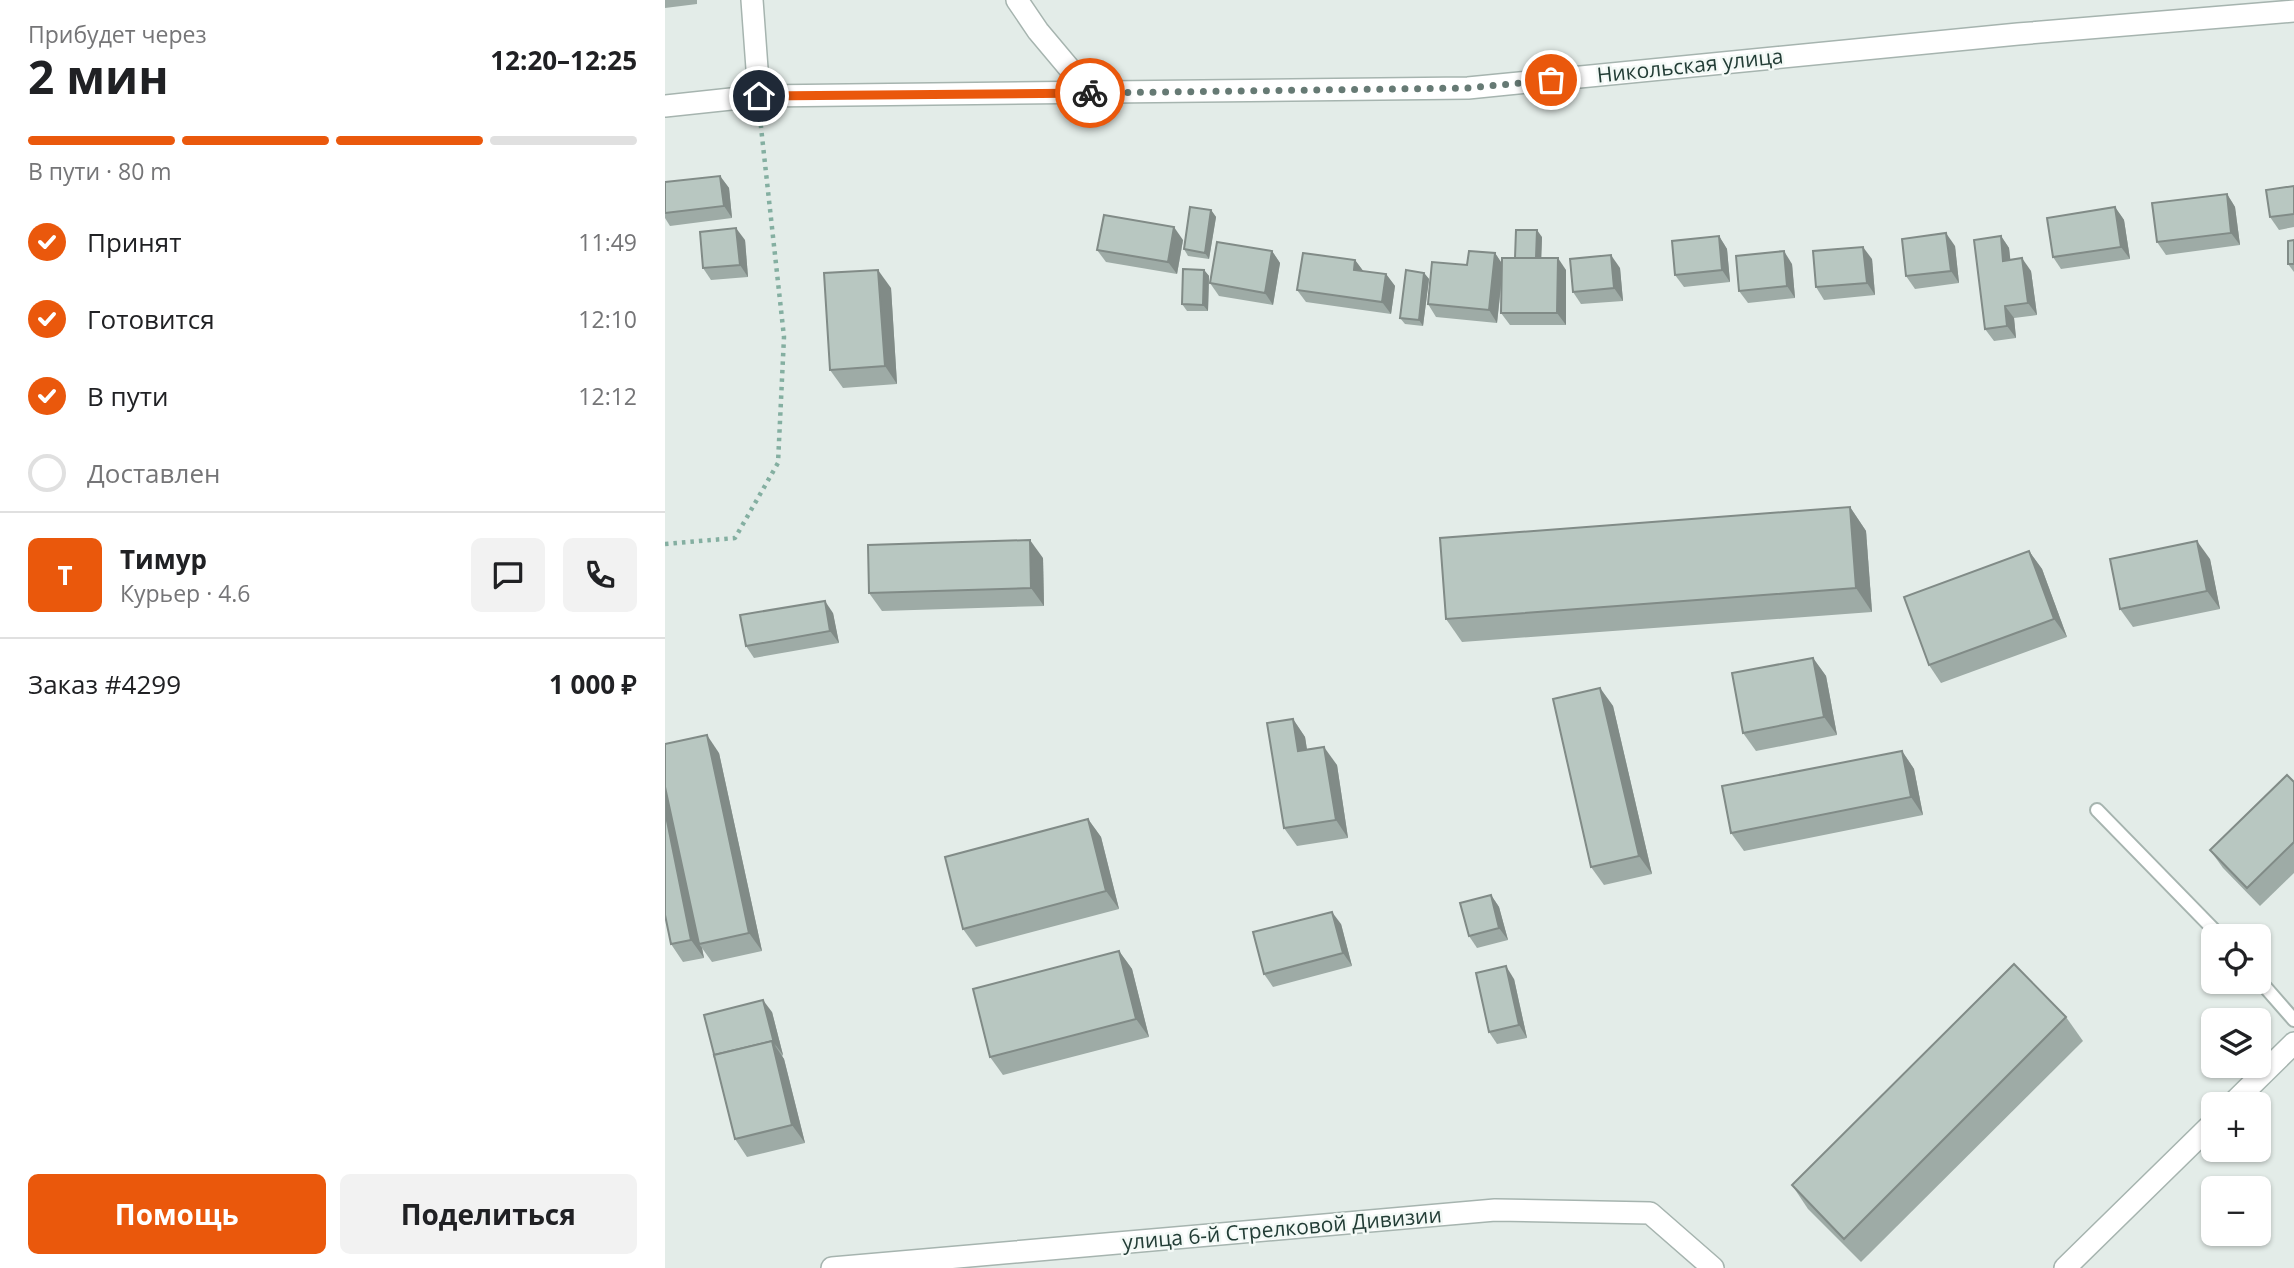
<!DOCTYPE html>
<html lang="ru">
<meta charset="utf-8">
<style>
:root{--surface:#fff;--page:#f2f2f2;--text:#202124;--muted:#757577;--line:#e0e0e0;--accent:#ea580c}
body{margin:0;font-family:"Open Sans",sans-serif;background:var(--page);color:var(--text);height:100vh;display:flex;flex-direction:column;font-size:26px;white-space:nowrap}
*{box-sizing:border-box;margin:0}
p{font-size:23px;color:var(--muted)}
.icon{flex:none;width:38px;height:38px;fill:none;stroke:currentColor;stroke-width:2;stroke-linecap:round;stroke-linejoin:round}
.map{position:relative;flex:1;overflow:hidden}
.side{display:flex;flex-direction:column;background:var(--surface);width:665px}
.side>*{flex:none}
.buttons{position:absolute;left:1536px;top:924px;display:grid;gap:14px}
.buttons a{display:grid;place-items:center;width:70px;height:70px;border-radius:10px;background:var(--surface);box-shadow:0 2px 5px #0004;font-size:35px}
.pin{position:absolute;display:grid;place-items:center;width:60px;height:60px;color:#fff;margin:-30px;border:4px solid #fff;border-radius:50%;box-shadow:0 2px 7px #0007}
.courier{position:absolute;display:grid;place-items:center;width:70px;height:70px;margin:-35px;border:5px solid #ea580c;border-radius:50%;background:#fff;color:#222;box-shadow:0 2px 9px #0007}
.summary em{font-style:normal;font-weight:700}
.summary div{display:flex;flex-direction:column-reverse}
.summary{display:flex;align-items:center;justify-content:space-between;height:119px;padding:0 28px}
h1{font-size:46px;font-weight:700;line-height:52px}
.bar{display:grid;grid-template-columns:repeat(4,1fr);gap:10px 7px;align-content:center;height:84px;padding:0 28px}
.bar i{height:9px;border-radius:5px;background:var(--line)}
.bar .active{background:var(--accent)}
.bar p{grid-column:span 4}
.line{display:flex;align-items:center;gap:18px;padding:0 28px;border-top:2px solid var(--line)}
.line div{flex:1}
.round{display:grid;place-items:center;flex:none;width:74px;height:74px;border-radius:10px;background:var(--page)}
ol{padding:0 28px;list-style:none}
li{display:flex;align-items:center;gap:21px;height:77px}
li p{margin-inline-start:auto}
li .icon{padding:7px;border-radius:50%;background:var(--accent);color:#fff;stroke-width:4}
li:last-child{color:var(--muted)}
li i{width:38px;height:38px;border:4px solid var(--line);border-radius:50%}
.button{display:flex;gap:14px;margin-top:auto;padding:14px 28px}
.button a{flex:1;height:80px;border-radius:10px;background:var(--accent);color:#fff;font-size:28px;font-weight:700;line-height:80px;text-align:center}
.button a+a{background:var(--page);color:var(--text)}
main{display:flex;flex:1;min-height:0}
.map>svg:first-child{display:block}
</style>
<main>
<section class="side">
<div class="summary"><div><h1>2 мин</h1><p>Прибудет через</p></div><em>12:20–12:25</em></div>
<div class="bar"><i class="active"></i><i class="active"></i><i class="active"></i><i></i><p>В пути · 80 m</p></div>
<ol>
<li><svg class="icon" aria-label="check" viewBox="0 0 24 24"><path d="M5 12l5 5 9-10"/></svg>Принят<p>11:49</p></li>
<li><svg class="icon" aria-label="check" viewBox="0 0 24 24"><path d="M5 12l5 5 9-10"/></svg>Готовится<p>12:10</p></li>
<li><svg class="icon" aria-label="check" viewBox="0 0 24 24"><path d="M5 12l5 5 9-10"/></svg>В пути<p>12:12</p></li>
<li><i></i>Доставлен</li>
</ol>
<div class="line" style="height:126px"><b class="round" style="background:var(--accent);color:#fff">Т</b><div><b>Тимур</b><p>Курьер · 4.6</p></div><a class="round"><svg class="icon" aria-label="chat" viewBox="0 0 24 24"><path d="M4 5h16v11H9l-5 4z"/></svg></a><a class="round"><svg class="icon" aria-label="phone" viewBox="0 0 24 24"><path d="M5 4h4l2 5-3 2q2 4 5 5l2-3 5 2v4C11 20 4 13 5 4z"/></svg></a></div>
<div class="line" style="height:91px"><div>Заказ #4299</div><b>1 000 ₽</b></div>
<div class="button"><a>Помощь</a><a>Поделиться</a></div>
</section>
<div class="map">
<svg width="1629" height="1268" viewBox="0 0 1629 1268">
<rect width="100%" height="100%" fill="#e3ece8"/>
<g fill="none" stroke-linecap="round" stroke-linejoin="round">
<defs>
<g id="service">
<polyline points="1432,810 1555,936"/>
<polyline points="1594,980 1629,1020"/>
</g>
<g id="minor">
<polyline points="87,0 94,96"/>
<polyline points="352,0 373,31 425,93"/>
<polyline points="0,106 94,96 803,88 1353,34 1629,11"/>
<polyline points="167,1268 830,1210 985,1213 1048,1268"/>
</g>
<g id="tertiary">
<polyline points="1567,1104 1629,1043"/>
<polyline points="1400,1268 1549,1122"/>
</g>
</defs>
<use href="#service" stroke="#a6b4af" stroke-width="16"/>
<use href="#minor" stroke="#a6b4af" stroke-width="24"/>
<use href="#tertiary" stroke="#a6b4af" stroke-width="24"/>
<polyline stroke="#84afa1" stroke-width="4.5" stroke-dasharray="3.5 5" stroke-linecap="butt" points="0,544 70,538 113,463 119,337 95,118"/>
<use href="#service" stroke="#fff" stroke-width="12"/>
<use href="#minor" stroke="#fff" stroke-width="21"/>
<use href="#tertiary" stroke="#fff" stroke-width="21"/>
</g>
<g fill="#9eaba6">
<polygon points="0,0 32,0 32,4 0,8"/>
<polygon points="55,176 64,188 67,218 5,226 0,218 0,182"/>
<polygon points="1629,186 1629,227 1614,230 1605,217"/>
<polygon points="1562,194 1570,207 1575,245 1501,255 1492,242"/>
<polygon points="1450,207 1459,220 1465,259 1396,269 1388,257"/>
<polygon points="546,210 551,217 544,259 523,256 519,249"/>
<polygon points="1054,236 1062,249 1065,282 1019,287 1010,275"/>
<polygon points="1336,236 1344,248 1345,260 1366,271 1372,315 1349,318 1351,338 1329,341 1320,329"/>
<polygon points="877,237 876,258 901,270 901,325 845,325 836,313 837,279 832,323 771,317 763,304 802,265 830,253 837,264 850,258"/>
<polygon points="80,240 83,277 46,280 38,268"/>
<polygon points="518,240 512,274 441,262 432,250"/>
<polygon points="1629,240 1629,272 1623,264"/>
<polygon points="1290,246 1294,283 1250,289 1241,276"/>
<polygon points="607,251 615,263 608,305 554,296 545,283"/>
<polygon points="1207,259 1210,295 1159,300 1151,287"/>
<polygon points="690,260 698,271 721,274 730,286 726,314 641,302 632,290"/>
<polygon points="1127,264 1130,298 1083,303 1074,291"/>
<polygon points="955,268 958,301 916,304 908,292"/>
<polygon points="539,270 544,276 543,311 522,311 517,304"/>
<polygon points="759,273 764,279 758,326 740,324 735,318"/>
<polygon points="226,288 232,384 178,388 165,370"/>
<polygon points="1185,507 1201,531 1207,612 797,642 781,619"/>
<polygon points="1364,551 1377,569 1402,637 1276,683 1264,665"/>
<polygon points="378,558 379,606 217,611 204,593"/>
<polygon points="1545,559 1555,609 1468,627 1455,609"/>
<polygon points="168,613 174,643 89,658 81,646"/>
<polygon points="1148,658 1161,676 1172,735 1091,751 1078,733"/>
<polygon points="935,688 948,706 987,874 939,885 926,867"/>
<polygon points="628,719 640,737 642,750 672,765 683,838 632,846 619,828"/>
<polygon points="1237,751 1249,769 1258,815 1079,851 1066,833"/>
<polygon points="54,753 97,951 47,962 37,948 39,958 18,962 6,944"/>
<polygon points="1629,782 1629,873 1595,906 1558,868 1545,850"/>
<polygon points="423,819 436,837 454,909 311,947 298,929"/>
<polygon points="826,895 834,907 843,940 812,948 804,936"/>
<polygon points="676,924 687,966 608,987 599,974"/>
<polygon points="454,951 467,969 484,1037 338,1075 325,1057"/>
<polygon points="849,979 862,1038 832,1044 824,1032"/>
<polygon points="107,1012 118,1055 117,1056 119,1059 140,1143 82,1157 70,1139"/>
<polygon points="1401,1017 1418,1041 1196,1262 1143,1209 1127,1185"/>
</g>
<g fill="#818b87">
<polygon points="55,176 64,188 67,218 59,206"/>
<polygon points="1562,194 1570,207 1575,245 1566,233"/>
<polygon points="1450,207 1459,220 1465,259 1456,247"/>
<polygon points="546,210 551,217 544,259 540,253"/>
<polygon points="509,227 518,240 512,274 503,262"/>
<polygon points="71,228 80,240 83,277 75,265"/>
<polygon points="872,230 877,237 876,267 871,260"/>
<polygon points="1281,233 1290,246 1294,283 1286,271"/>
<polygon points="1054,236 1062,249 1065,282 1057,270"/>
<polygon points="1336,236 1344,248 1347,273 1338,261"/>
<polygon points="1198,247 1207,259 1210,295 1202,283"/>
<polygon points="607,251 615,263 608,305 600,293"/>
<polygon points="1119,251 1127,264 1130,298 1122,286"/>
<polygon points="830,253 838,265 832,323 824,310"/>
<polygon points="946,255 955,268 958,301 949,288"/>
<polygon points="893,258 901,270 901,325 892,313"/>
<polygon points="1357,258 1366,271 1372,315 1363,303"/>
<polygon points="690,260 699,272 689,270"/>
<polygon points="213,270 226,288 232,384 220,366"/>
<polygon points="539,270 544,276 543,311 538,305"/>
<polygon points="759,273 764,279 758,326 754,320"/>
<polygon points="721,274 730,286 726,314 717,302"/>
<polygon points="1340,306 1349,318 1351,338 1342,326"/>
<polygon points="1185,507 1201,531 1207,612 1191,588"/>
<polygon points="365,540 378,558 379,606 366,588"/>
<polygon points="1532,541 1545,559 1555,609 1542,591"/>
<polygon points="1364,551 1377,569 1402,637 1389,619"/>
<polygon points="160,601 168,613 174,643 165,631"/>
<polygon points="1148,658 1161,676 1172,735 1159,717"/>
<polygon points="935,688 948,706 987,874 974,856"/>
<polygon points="628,719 640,737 645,769 633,751"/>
<polygon points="42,735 54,753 97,951 84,933"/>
<polygon points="659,747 672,765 683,838 671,820"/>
<polygon points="1237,751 1249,769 1258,815 1246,797"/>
<polygon points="0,768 34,944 37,948 39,958 26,940 0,811"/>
<polygon points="423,819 436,837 454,909 441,891"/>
<polygon points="826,895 834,907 843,940 834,928"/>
<polygon points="667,912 676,924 687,966 678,953"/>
<polygon points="454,951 467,969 484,1037 471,1019"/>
<polygon points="841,966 849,979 862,1038 854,1025"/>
<polygon points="98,1000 107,1012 118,1055 109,1043"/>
<polygon points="107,1041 119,1059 140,1143 127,1125"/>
</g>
<g fill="#b8c7c1" stroke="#818b87" stroke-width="2">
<polygon points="55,176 59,206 0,213 0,182"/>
<polygon points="1629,186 1629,214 1605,217 1601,190"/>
<polygon points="1562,194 1566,233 1492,242 1487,203"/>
<polygon points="525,207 546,210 540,253 519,249"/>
<polygon points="1450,207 1456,247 1388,257 1382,218"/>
<polygon points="439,215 509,227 503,262 432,250"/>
<polygon points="71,228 75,265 38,268 35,232"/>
<polygon points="851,230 872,230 871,258 850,258"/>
<polygon points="1281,233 1286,271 1241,276 1237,239"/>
<polygon points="1054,236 1057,270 1010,275 1007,241"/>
<polygon points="1336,236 1338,261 1357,258 1363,303 1340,306 1342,326 1320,329 1309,240"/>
<polygon points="1629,240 1629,264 1623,264 1623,241"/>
<polygon points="552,242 607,251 600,293 545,283"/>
<polygon points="1198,247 1202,283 1151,287 1148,251"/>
<polygon points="804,251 830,253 824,310 763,304 767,262 802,265"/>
<polygon points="1119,251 1122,286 1074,291 1071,256"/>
<polygon points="638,253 690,260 689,270 721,274 717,302 632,290"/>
<polygon points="946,255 949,288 908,292 905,259"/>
<polygon points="837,258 893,258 892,313 836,313"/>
<polygon points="518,269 539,270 538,305 517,304"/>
<polygon points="213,270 220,366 165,370 159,273"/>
<polygon points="741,270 759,273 754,320 735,318"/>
<polygon points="1185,507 1191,588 781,619 775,538"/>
<polygon points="365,540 366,588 204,593 203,545"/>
<polygon points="1532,541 1542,591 1455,609 1445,559"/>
<polygon points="1364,551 1389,619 1264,665 1239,597"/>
<polygon points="160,601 165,631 81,646 75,615"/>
<polygon points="1148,658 1159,717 1078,733 1067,673"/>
<polygon points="935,688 974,856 926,867 888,699"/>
<polygon points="628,719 633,751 659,747 671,820 619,828 602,723"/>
<polygon points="42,735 84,933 34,944 0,787 0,744"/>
<polygon points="1237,751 1246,797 1066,833 1057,786"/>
<polygon points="1622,775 1629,782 1629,842 1582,888 1545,850"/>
<polygon points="0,811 26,940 6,944 0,915"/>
<polygon points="423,819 441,891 298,929 280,857"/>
<polygon points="826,895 834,928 804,936 795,903"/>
<polygon points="667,912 678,953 599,974 588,932"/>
<polygon points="454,951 471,1019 325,1057 308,989"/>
<polygon points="1349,964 1401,1017 1179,1239 1127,1185"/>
<polygon points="841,966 854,1025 824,1032 811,973"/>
<polygon points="98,1000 109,1043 107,1041 49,1055 50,1058 39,1015"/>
<polygon points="107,1041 127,1125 70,1139 49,1055"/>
</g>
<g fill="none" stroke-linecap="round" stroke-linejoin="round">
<polyline stroke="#667a74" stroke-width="7" stroke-dasharray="0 12.6" points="425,93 803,88 886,80"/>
<polyline stroke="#ea580c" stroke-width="9" points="94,96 425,93"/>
</g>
<g text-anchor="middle" stroke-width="5" stroke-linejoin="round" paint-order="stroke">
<g font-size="21" fill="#233d36" stroke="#f3f9f6">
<text transform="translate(1025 66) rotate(-6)" y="7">Никольская улица</text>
<text transform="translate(617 1229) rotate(-5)" y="7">улица 6-й Стрелковой Дивизии</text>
</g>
</g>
</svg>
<div class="buttons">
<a><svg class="icon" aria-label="locate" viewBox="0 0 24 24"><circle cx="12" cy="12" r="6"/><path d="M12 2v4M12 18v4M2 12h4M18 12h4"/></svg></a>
<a><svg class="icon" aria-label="layers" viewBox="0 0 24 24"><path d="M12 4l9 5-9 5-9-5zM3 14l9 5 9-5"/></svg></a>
<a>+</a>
<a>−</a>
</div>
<div class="pin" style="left:886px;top:80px;background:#ea580c"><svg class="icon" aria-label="bag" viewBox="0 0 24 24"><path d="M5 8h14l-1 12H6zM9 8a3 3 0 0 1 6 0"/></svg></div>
<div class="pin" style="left:94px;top:96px;background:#1f2937"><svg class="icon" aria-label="home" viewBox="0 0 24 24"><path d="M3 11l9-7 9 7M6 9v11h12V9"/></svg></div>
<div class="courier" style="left:425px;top:93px"><svg class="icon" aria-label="bike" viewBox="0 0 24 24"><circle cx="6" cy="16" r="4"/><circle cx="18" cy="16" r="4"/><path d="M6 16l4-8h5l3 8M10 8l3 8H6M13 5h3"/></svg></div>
</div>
</main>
